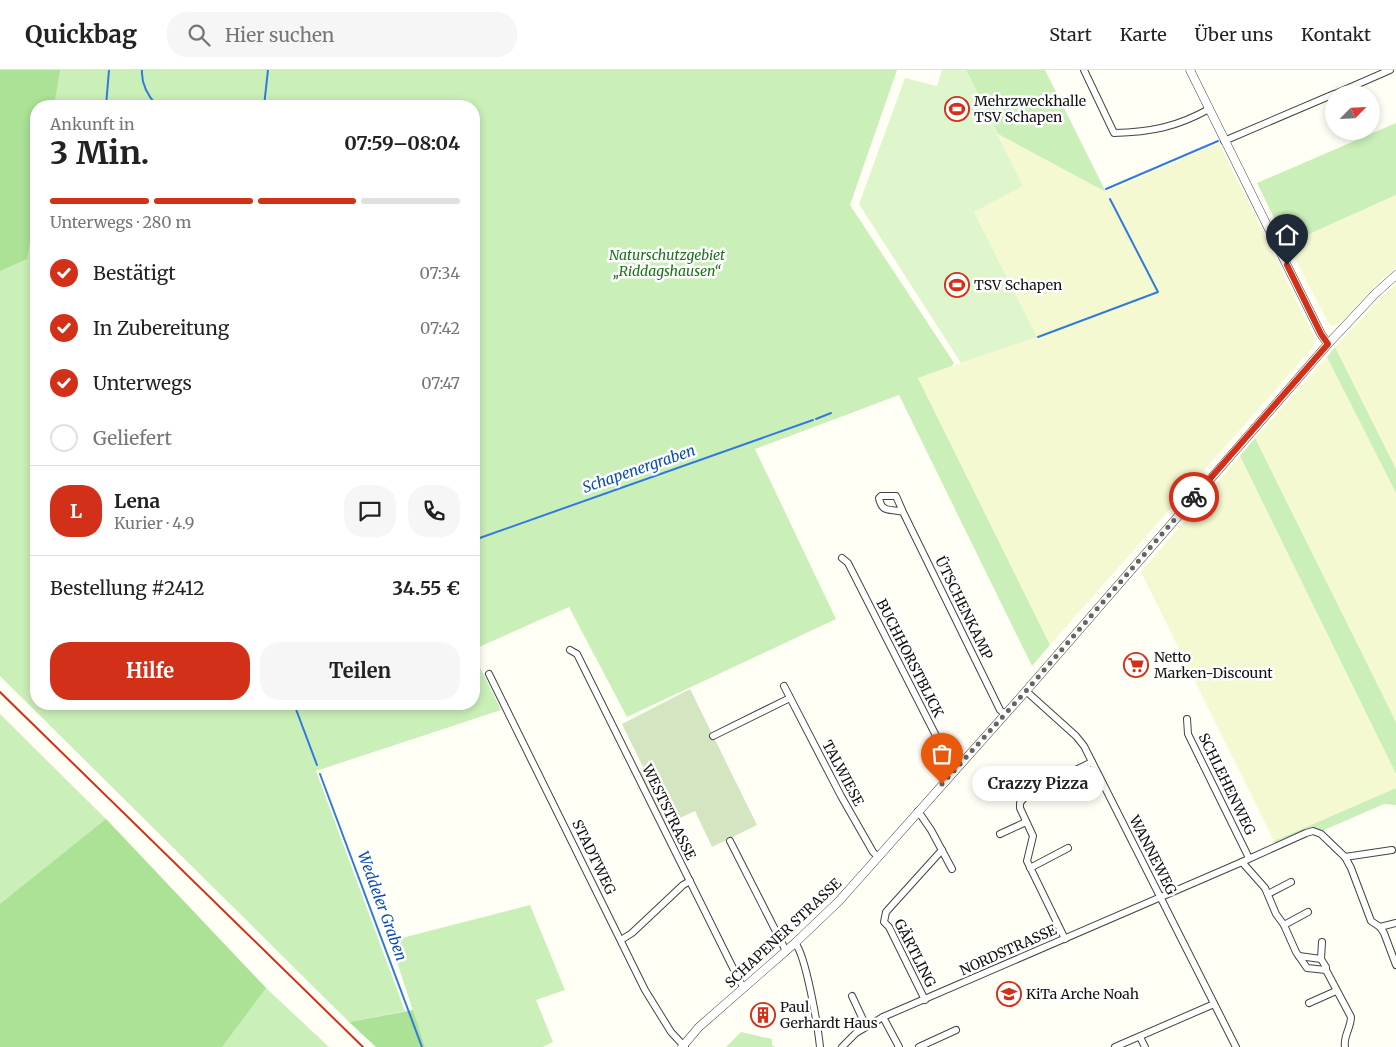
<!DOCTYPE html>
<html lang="de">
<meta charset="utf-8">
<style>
:root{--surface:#fff;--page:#f6f6f6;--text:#222;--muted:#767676;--line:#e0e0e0;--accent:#d23018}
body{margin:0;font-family:Merriweather,serif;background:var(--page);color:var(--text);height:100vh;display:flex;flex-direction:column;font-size:19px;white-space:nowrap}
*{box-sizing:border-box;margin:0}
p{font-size:16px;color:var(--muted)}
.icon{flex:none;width:28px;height:28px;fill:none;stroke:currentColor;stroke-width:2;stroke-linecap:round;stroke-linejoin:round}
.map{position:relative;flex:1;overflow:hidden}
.drawer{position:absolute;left:30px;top:30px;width:450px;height:610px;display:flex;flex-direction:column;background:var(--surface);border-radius:20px;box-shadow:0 2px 8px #0003}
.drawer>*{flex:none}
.needle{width:32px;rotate:66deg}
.tools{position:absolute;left:1325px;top:15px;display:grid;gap:10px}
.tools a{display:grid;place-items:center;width:55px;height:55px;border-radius:50%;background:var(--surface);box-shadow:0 2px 8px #0003;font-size:25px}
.pin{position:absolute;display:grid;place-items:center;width:42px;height:42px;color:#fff;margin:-51px -21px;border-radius:50% 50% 50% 0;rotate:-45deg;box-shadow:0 0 5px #0007}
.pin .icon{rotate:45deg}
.courier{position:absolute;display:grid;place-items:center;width:50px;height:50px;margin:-25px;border:4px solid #d23018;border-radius:50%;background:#fff;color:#222;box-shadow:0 1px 6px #0007}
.bubble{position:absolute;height:35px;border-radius:18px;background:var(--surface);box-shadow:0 2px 8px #0003;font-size:16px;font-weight:700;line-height:35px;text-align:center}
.summary em{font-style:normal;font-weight:700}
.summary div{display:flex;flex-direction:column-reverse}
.summary{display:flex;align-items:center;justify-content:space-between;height:85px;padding:0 20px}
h1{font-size:32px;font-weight:700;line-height:38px}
.bar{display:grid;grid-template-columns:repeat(4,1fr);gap:8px 5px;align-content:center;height:60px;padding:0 20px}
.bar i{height:6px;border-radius:4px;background:var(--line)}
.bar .active{background:var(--accent)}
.bar p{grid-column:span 4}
.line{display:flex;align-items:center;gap:12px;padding:0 20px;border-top:1px solid var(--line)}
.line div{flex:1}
.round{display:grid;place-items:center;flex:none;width:52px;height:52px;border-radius:20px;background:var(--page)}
ol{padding:0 20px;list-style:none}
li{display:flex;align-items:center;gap:15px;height:55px}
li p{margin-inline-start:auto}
li .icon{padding:5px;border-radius:50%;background:var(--accent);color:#fff;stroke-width:4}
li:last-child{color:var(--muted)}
li i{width:28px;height:28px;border:2px solid var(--line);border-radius:50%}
.primary-button{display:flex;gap:10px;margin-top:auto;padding:10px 20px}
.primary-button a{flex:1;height:58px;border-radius:20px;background:var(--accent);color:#fff;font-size:20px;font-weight:700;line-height:58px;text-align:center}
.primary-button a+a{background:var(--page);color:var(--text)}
header{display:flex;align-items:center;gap:30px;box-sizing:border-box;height:70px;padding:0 25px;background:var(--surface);border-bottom:1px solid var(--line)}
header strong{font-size:24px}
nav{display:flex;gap:28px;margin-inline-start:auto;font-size:18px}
.search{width:350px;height:45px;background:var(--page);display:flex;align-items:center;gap:12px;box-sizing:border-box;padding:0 18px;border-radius:20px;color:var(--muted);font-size:19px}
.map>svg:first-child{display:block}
</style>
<header>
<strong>Quickbag</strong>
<div class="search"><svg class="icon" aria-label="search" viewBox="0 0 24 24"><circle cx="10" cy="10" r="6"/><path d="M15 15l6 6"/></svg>Hier suchen</div>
<nav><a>Start</a><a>Karte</a><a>Über uns</a><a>Kontakt</a></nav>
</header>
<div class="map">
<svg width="1396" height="977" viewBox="0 0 1396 977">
<rect width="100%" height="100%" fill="#fffff5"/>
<g fill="#f5f9d1">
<polygon points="998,64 1106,122 1219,73 1315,268 1313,277 1050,575 918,308 1037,267 974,142 1023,116"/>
<polygon points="1396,125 1396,198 1380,211 1344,249 1338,254 1333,256 1329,254 1287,174"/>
<polygon points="1396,214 1396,399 1335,277 1380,229"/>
<polygon points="1327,287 1396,423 1396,652 1255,368"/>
<polygon points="1240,386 1396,704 1396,718 1274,771 1141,502"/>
</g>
<g fill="#cbefb9">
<polygon points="0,0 897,0 850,135 954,293 952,296 918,308 1050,575 1032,596 899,325 755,379 836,549 627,647 569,537 479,577 474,566 474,36 36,36 36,634 474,634 474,585 501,640 316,701 405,941 349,952 0,606"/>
<polygon points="966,0 1045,0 1106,122 998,64"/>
<polygon points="1396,53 1396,125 1287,174 1257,113"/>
<polygon points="1335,277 1396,399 1396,423 1327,287"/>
<polygon points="1255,368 1396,652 1396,704 1240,386"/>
<polygon points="0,644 106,749 266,918 329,977 0,977"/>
<polygon points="1396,718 1396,735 1384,734 1278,780 1274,771"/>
<polygon points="530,835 565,920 536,930 553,972 543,977 425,977 390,871"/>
<polygon points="741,962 772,969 772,975 776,977 726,977"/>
</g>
<g fill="#abe296">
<polygon points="0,0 60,0 54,36 36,36 36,137 27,189 0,201"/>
<polygon points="106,749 266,918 222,977 0,977 0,834"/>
<polygon points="413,940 425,977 376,977 349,952"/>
</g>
<polygon fill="#d3e6c1" points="690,619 757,755 712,777 695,741 665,755 639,702 644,699 622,654"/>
<polygon fill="#dff5cc" points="942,0 966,0 1023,116 974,142 1037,267 961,293 859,134 905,8 937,16"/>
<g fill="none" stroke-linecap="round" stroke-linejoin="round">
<g stroke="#327adc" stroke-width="2">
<path d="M142,0C141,14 148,26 157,36"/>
<polyline points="106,36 109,0"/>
<polyline points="264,36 268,0"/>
<polyline points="1106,119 1218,71"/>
<polyline points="1038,267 1158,222 1110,129"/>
<polyline points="816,349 831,343"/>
<polyline points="474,470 813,350"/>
<polyline points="294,634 317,695"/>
<polyline points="320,704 422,977"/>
</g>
<defs>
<g id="minor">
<path d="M1084,0L1114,63C1151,62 1177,57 1209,39"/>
<polyline points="1335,24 1390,0"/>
<polyline points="1224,71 1334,24"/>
<path d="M903,442L896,426H881L879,428C882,444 891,438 903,442L1000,640L1005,644"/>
<polyline points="842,488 848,493 954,701"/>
<polyline points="570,580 577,584 739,910 744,918"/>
<polyline points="489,604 645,920 671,962 685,977"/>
<polyline points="784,616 841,726 873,782 878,787"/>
<polyline points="1026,621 1076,666 1084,676 1236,977"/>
<polyline points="1187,649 1188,664 1249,788"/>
<polyline points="713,666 790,628"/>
<polyline points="918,741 931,760 952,799"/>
<polyline points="1000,764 1026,752"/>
<polyline points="730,771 786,881"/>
<polyline points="1345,787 1392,780"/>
<path d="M1242,792L1265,818L1276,844L1284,855L1296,882L1307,898L1326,900L1351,947C1351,958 1343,966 1345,977"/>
<polyline points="1030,798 1068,778"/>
<polyline points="1268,824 1291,812"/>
<polyline points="1284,855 1308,842"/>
<polyline points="1380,857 1396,853"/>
<polyline points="1065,869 1027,791 1033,766 1020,738 1020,733 1028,723 1092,692"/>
<polyline points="621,870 632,863 683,815 690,811"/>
<path d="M795,873C806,885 818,958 820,977"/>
<polyline points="1299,886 1321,889 1326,897 1326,900"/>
<polyline points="1321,889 1322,872"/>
<polyline points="852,926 866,956"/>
<polyline points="925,930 889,857 884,852 886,842 942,780"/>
<polyline points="1309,933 1336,921"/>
<polyline points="883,947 899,977"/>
<polyline points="1140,967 1145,977"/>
<polyline points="842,977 856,963 883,947 1242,792 1306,763 1313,761 1321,764 1345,787 1351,798 1371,851 1380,857 1384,863 1396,895"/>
<polyline points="919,977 956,960"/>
<polyline points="1115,977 1214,934"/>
</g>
<g id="tertiary">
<polyline points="1190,0 1321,264 1328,274"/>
<polyline points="682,977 699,957 795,873 839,831 1026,621 1328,274 1375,224 1396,205"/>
</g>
</defs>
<use href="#minor" stroke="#444" stroke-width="8"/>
<use href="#tertiary" stroke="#444" stroke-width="9"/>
<use href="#minor" stroke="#fff" stroke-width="6"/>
<use href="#tertiary" stroke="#fff" stroke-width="8"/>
<polyline stroke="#d23018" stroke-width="2" points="0,622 363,977"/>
</g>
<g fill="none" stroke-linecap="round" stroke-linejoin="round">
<polyline stroke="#646461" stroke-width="5" stroke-dasharray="0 9" points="942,714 1026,621 1194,427"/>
<polyline stroke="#d23018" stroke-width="6" points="1194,427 1328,274 1321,264 1287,195"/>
</g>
<defs>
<symbol id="stadium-ring" viewBox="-11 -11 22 22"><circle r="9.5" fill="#fff" stroke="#d23018" stroke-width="1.5"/><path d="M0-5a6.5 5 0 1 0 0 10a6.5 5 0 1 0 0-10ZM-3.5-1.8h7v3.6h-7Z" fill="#d23018"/></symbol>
<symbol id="supermarket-ring" viewBox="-11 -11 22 22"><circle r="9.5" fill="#fff" stroke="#d23018" stroke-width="1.5"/><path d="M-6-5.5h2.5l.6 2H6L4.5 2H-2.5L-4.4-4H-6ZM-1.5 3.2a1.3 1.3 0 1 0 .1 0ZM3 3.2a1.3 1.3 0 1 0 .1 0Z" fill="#d23018"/></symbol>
<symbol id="school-ring" viewBox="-11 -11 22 22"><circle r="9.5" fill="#fff" stroke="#d23018" stroke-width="1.5"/><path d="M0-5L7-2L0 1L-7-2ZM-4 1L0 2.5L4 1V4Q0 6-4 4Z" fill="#d23018"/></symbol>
<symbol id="building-ring" viewBox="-11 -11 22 22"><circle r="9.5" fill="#fff" stroke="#d23018" stroke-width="1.5"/><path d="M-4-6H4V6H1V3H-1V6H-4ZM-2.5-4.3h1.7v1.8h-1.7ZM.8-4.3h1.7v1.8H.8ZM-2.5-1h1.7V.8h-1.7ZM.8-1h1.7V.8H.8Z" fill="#d23018"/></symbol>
</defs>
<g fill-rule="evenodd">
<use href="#stadium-ring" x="943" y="25" width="28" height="28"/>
<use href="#stadium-ring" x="943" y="201" width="28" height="28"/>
<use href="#supermarket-ring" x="1122" y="581" width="28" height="28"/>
<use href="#school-ring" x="995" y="910" width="28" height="28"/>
<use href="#building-ring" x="749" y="931" width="28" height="28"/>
</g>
<g text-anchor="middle" stroke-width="5" stroke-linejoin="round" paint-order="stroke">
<g font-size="14" fill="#111" stroke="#fff" text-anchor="start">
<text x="974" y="36">Mehrzweckhalle<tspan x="974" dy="16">TSV Schapen</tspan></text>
<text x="974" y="220">TSV Schapen</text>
<text x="1154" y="592">Netto<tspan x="1154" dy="16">Marken-Discount</tspan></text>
<text x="1026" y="929">KiTa Arche Noah</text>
<text x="780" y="942">Paul<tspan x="780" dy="16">Gerhardt Haus</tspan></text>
</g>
<g font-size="14" font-style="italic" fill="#1b7218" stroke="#fff">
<text x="667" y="190">Naturschutzgebiet<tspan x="667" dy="16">„Riddagshausen“</tspan></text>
</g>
<g font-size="14" fill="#111" stroke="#fff">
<text transform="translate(964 538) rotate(64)" y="5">ÜTSCHENKAMP</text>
<text transform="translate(910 588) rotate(63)" y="5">BUCHHORSTBLICK</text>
<text transform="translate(843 703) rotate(62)" y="5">TALWIESE</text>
<text transform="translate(1227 714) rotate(64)" y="5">SCHLEHENWEG</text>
<text transform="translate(669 742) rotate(64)" y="5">WESTSTRASSE</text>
<text transform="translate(1153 785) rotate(63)" y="5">WANNEWEG</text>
<text transform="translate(594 787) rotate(64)" y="5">STADTWEG</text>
<text transform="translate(783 863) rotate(-43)" y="5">SCHAPENER STRASSE</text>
<text transform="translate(1008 880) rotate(-24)" y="5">NORDSTRASSE</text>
<text transform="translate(915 883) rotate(63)" y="5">GÄRTLING</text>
</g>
<g font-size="15" font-style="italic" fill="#0a4bb3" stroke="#fff">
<text transform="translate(639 399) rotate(-19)" y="5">Schapenergraben</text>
<text transform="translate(382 836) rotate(70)" y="5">Weddeler Graben</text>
</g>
</g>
</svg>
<div class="tools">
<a><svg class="needle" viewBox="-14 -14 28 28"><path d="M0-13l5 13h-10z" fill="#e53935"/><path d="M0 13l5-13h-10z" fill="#767676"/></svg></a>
</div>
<div class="pin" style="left:942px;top:714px;background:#ea580c"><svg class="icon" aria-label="bag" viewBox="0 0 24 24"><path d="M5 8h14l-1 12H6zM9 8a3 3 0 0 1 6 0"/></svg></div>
<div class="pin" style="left:1287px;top:195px;background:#1f2937"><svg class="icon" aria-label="home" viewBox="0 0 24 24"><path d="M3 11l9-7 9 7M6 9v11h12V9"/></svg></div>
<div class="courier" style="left:1194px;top:427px"><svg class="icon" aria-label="bike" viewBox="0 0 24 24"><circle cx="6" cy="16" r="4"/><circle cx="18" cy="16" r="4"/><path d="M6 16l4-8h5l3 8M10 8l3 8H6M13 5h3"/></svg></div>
<div class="bubble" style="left:972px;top:696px;width:132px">Crazzy Pizza</div>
<section class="drawer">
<div class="summary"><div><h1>3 Min.</h1><p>Ankunft in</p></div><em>07:59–08:04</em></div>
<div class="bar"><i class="active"></i><i class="active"></i><i class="active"></i><i></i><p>Unterwegs · 280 m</p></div>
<ol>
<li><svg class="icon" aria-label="check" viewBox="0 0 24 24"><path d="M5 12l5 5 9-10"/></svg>Bestätigt<p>07:34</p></li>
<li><svg class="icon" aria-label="check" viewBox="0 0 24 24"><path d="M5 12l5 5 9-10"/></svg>In Zubereitung<p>07:42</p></li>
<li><svg class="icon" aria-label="check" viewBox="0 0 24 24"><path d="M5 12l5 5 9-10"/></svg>Unterwegs<p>07:47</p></li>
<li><i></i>Geliefert</li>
</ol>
<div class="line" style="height:90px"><b class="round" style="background:var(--accent);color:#fff">L</b><div><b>Lena</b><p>Kurier · 4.9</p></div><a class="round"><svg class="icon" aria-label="chat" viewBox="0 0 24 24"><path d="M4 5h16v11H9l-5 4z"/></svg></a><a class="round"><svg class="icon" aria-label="phone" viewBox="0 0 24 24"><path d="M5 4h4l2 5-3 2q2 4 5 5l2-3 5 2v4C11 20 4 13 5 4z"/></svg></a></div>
<div class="line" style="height:65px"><div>Bestellung #2412</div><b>34.55 €</b></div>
<div class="primary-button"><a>Hilfe</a><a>Teilen</a></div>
</section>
</div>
